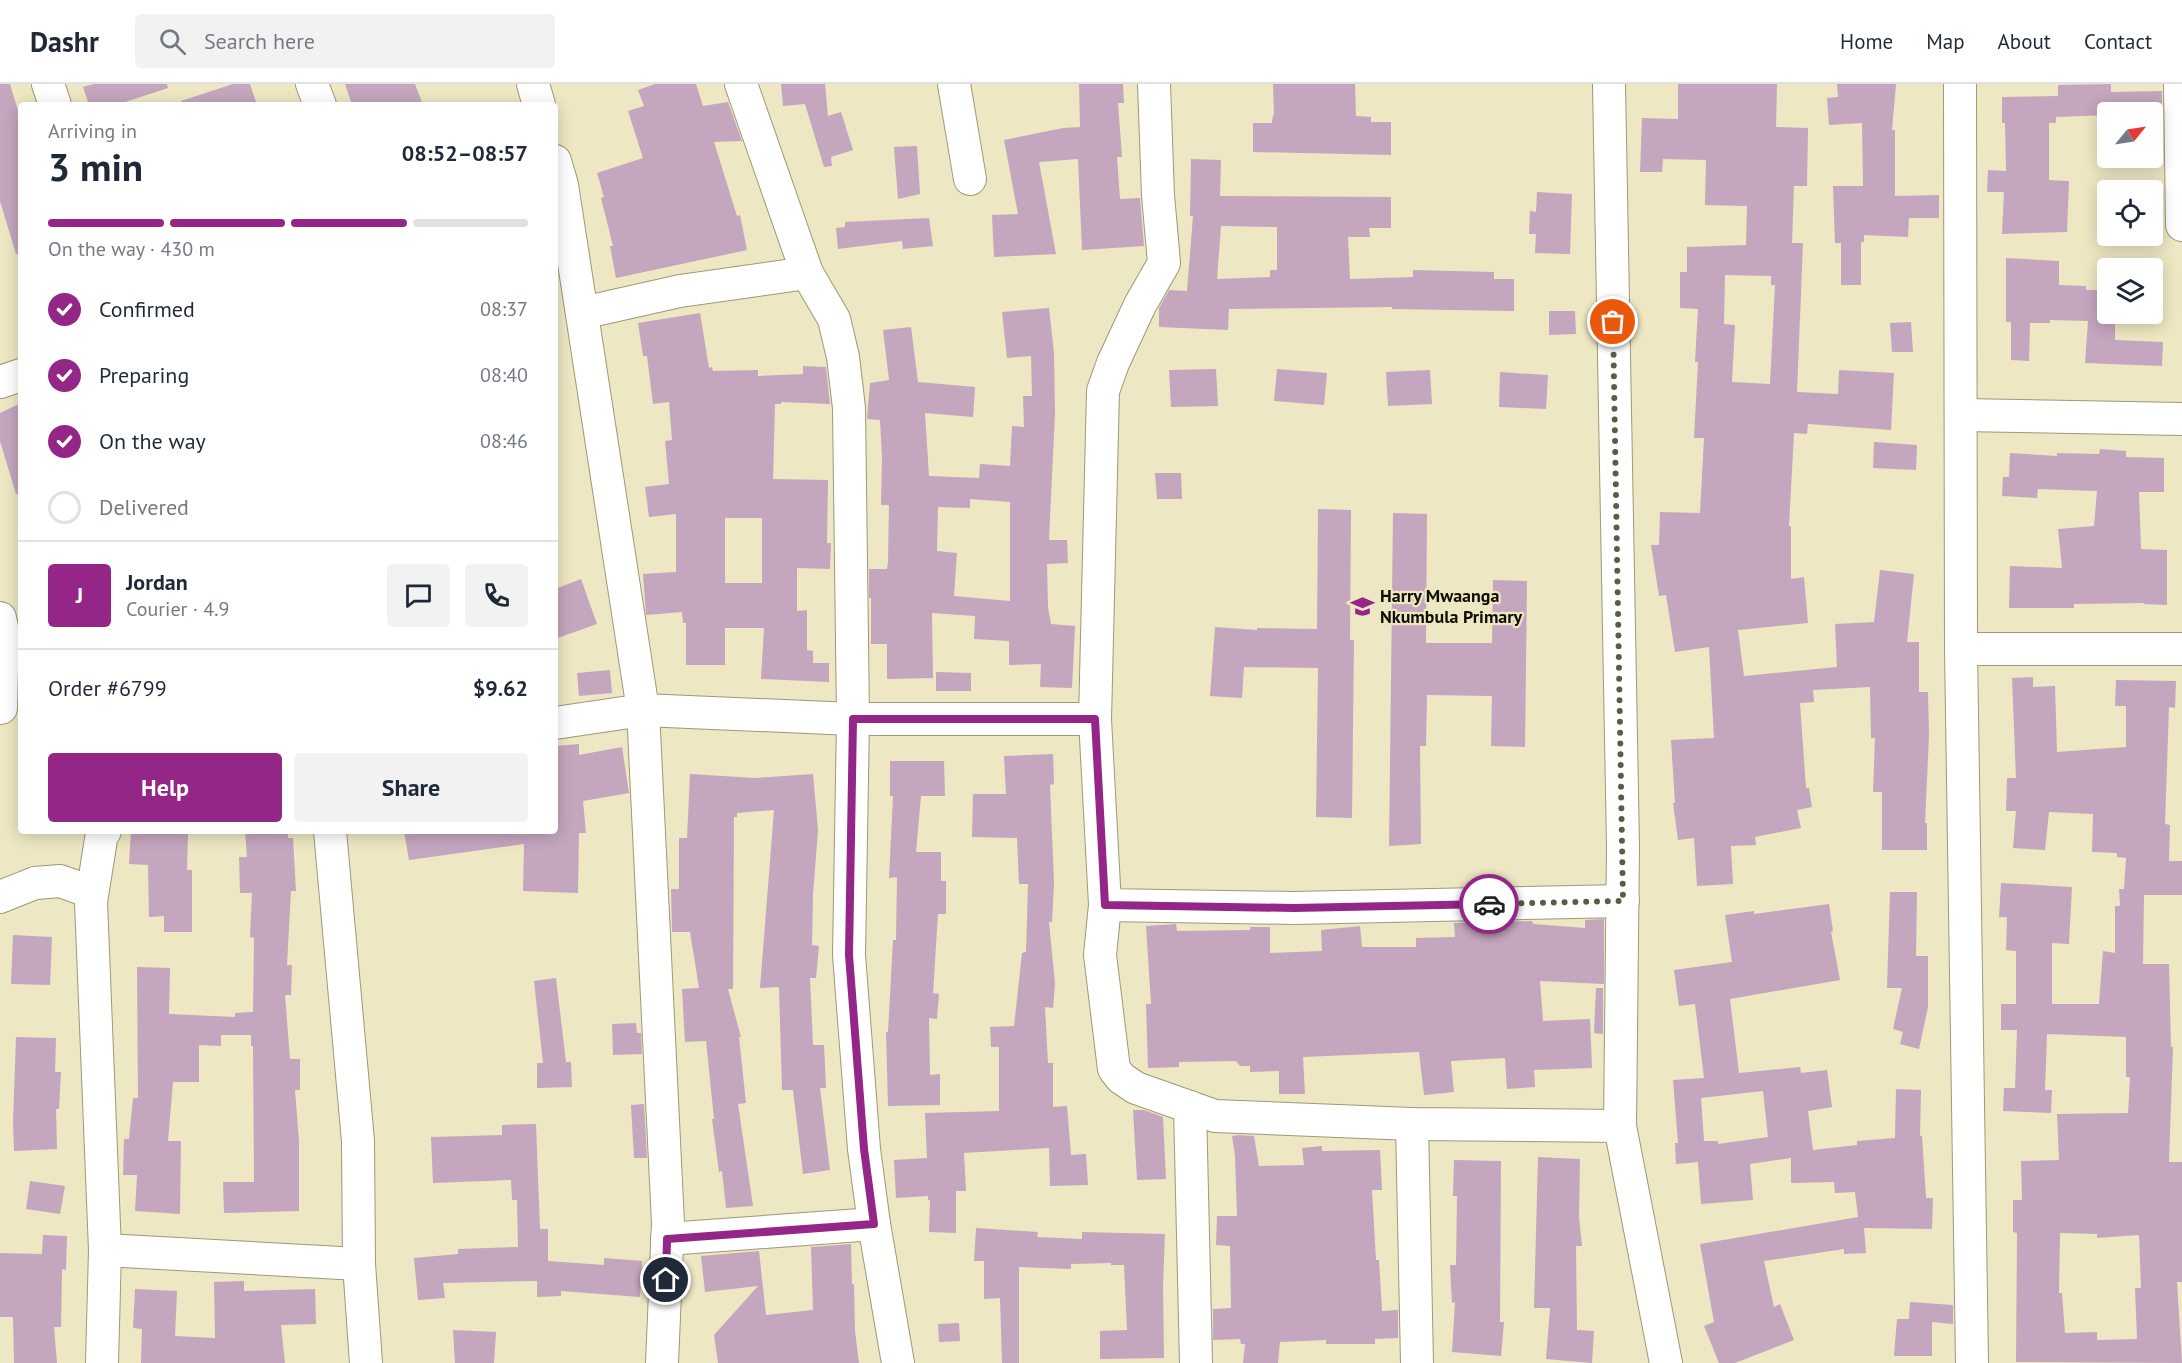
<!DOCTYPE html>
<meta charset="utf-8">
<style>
:root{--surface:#fff;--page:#f2f2f3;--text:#1f2937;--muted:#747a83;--line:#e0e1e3;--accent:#932687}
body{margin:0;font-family:"PT Sans",sans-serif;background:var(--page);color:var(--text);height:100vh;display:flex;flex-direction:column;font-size:22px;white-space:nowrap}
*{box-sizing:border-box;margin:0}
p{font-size:20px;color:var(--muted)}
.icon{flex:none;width:33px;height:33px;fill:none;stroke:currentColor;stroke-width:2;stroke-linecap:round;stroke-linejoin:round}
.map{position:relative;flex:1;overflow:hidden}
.drawer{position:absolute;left:18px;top:18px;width:540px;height:732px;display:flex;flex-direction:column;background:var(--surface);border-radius:6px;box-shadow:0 3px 15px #0003}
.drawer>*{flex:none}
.needle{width:39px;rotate:60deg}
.controls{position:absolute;left:2097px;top:18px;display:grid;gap:12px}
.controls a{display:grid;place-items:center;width:66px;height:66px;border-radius:6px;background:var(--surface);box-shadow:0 3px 15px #0003;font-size:30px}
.pin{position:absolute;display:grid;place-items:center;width:51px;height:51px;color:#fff;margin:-26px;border:3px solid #fff;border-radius:50%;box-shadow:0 2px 6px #0007}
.courier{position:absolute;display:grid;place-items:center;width:60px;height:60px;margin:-30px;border:4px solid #932687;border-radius:50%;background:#fff;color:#222;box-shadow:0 2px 8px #0007}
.headline em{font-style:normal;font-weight:700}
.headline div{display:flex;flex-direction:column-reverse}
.headline{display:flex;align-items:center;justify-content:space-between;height:102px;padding:0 30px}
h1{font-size:39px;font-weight:700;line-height:45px}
.bar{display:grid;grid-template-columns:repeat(4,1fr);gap:9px 6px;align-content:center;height:72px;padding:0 30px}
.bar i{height:8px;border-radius:4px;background:var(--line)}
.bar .on{background:var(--accent)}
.bar p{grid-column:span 4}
.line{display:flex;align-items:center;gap:15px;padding:0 30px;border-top:2px solid var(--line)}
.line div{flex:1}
.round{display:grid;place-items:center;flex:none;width:63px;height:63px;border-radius:6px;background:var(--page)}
ol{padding:0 30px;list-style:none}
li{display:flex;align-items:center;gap:18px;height:66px}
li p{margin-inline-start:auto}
li .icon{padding:6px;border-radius:50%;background:var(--accent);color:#fff;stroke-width:4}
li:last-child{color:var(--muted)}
li i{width:33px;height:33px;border:3px solid var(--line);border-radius:50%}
.cta{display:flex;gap:12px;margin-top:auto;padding:12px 30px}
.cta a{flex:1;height:69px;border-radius:6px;background:var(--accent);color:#fff;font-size:24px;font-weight:700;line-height:69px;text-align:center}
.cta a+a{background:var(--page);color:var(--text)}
header{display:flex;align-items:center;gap:36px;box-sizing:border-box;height:84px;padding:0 30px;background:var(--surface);border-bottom:2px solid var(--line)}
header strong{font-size:28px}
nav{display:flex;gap:33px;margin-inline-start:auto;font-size:21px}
.search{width:420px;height:54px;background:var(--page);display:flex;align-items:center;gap:15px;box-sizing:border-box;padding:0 21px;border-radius:6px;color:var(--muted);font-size:22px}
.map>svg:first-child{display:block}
</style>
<header>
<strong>Dashr</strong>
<div class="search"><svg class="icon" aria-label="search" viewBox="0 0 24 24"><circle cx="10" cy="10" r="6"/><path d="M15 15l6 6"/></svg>Search here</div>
<nav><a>Home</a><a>Map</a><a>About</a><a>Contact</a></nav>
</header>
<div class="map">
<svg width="2182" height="1279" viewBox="0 0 2182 1279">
<rect width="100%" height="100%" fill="#ede7c3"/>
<g fill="#c4a6be" fill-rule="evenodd">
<polygon points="0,0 10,0 21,37 21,170 16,170 0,117"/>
<polygon points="94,0 167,0 168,4 116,21 89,21 83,3"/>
<polygon points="233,0 250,0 257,21 182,21 181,17"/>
<polygon points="345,0 415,0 423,21 352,21"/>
<polygon points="655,0 696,0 703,22 728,18 742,57 714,58 737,132 740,131 747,166 616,194 610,162 613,162 601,114 604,113 597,89 643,74 628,27 644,22 638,6"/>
<polygon points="781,0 825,0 828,32 841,28 853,66 831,73 832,82 824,83 805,20 783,22"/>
<polygon points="1079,0 1123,0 1124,19 1118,19 1122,73 1117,73 1120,115 1140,114 1144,162 1082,166 1078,75 1039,78 1056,170 994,173 992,131 1018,130 1004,56 1063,44 1080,43"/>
<polygon points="1273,0 1355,0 1356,32 1371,33 1371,38 1391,38 1391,71 1253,68 1253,39 1272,39 1273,31 1274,31"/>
<path d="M1678,0H1777L1776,43L1808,44L1807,102H1794L1792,159H1803L1797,308L1838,310L1839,286L1894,289L1891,346L1808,340L1807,350L1794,349L1789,442H1791V495L1804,493L1808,539L1738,546L1744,592L1837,583L1835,540L1874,538L1880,486L1914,490L1907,558H1919V608H1928L1929,652L1925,739H1927V766H1882V708H1873L1875,654H1871L1870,603L1813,606L1814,618L1800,619L1806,704H1809L1812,723L1797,726L1801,744L1755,753L1756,761L1731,762L1733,800L1697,802L1694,754L1678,756L1673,719H1675L1671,656L1714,654L1709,563L1675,568L1666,511L1659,512L1651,461H1659L1660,428L1700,429L1704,354H1694L1698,278H1695L1698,225L1680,224V188H1687V163L1746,161L1747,122L1705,121L1706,76L1663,75L1662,88H1640L1642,34L1678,35ZM1725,191L1771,192V201H1775L1770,300L1732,298L1735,241L1724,240Z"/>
<polygon points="1837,0 1896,0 1892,46 1895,46 1895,112 1939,111 1939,134 1909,134 1908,153 1864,151 1864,158 1861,158 1861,201 1841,201 1841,159 1835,159 1833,102 1863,102 1862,39 1829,41 1827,14 1838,13"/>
<polygon points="2111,0 2111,8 2162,7 2162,28 2108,28 2108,31 2056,33 2056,39 2049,39 2049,96 2069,97 2067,148 2002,150 2004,108 1987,108 1988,86 2006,87 2005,39 2002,39 2002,13 2058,12 2058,1"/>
<polygon points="917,62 920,110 898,115 894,63"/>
<path d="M1191,75L1221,76L1220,112L1391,113V144H1369L1370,153H1348L1350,195L1413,193V186L1494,188V195H1514V227L1392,225V223L1229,225L1228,246L1159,243V224L1169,206L1187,207L1193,132H1190ZM1221,142L1277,143V186H1270V193L1217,195Z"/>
<polygon points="1537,108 1572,110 1570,170 1535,169 1536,150 1529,150 1530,127 1536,128"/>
<polygon points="929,134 933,162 903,165 902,157 838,165 836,144 845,143 845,138"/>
<polygon points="2006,174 2059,177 2059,201 2086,202 2086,206 2108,206 2108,230 2115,230 2115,256 2163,258 2162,282 2085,279 2088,237 2050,236 2050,239 2030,239 2029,277 2011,276 2011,238 2006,238"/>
<path d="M1049,224L1054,269L1055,329L1049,456H1067L1068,479L1047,480L1048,523L1051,540L1075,542L1072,604L1040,603L1041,580L1009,581V557L974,555L975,532L932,529L933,594L887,595V560H871V514H869V485H887L888,478L889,421H881L882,373L880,336L867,335L870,299L889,296L883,246L911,243L918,298L975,303L973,333L925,329L929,392L979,394L980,380L1010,382L1012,342L1024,343L1023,312H1032L1031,272L1007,274L1002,228ZM970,415L1010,418V517L954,512L957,469L937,467L938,423L970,424Z"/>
<polygon points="1549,227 1575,227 1576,250 1549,251"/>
<path d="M700,229L709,284L712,283L713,287L758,286V292L803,290V282L826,283L830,320L781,318V320H775L773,395L828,396L827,459H831L830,485L797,484V527L807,526V566L813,567V579H829V598L761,595L764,544H725V581H686V539H683L682,528L646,531L643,490L676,488V430L649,433L645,403L669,400L665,357L672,356L669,318L653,320L647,272H643L638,239ZM725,434H762V499H725Z"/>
<polygon points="1911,238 1913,268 1892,268 1890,239"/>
<polygon points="1216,285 1218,322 1171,323 1169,286"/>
<polygon points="1277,285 1327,289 1324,321 1274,317"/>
<polygon points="1430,286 1432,320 1388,322 1386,288"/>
<polygon points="1500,288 1548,291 1546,325 1499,323"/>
<polygon points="21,319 21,410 16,410 0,357 0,329"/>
<polygon points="1874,358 1917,361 1916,386 1873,384"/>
<polygon points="2100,365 2126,367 2126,373 2164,374 2164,408 2139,408 2141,465 2167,466 2167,521 2144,520 2144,519 2074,520 2074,524 2009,524 2010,482 2062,484 2058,445 2094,442 2097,407 2038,405 2037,414 2002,412 2003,393 2009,393 2010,369 2057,372 2057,369 2099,370"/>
<polygon points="1155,389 1181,389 1182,415 1157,415"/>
<polygon points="1318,425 1351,426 1350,556 1354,556 1352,734 1316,733 1318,584 1244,583 1242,614 1210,612 1215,543 1257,546 1257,544 1317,545"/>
<polygon points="1393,429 1427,430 1426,559 1492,559 1493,496 1527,497 1525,663 1491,662 1492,612 1427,611 1426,662 1420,662 1421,760 1389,762"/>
<polygon points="581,495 597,540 555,555 555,505"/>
<polygon points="610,586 612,609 579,612 577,589"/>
<polygon points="936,588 971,589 971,607 936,607"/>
<path d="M2033,593V603L2055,602L2057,668L2126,663V622H2115L2116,596L2176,597L2175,624L2169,623L2165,740L2170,741L2169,777H2182V811H2144L2143,880H2169L2171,963H2173L2169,1078H2182V1198H2177L2182,1279L2016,1278L2017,1149L2013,1148V1116H2022L2021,1077L2059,1076L2057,1030L2128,1029L2130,993H2126V953L2047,950L2045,1006H2052L2051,1029L2003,1027L2004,1004H2015L2017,946H2001V920H2016V867L2006,866L2007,833H1999L2001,799L2072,803L2069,860L2052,859V920H2099L2103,867L2115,869V822H2120L2119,805H2124L2126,774L2117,773V769L2092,768L2093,730L2049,728L2045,766L2013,764L2016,727H2006L2007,694H2016L2012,594ZM2060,1149L2097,1150V1154L2139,1151L2141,1204H2135L2137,1255L2097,1256V1248L2065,1249L2062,1209H2059Z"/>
<polygon points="579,660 579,671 622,663 629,709 583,717 586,749 579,749 578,809 523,807 524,760 409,776 404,747 555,747 555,662"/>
<polygon points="1053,670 1054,700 1050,701 1054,799 1052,838 1049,838 1055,900 1053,924 1045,923 1048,979 1053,979 1053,1023 1067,1022 1071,1071 1086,1070 1088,1101 1050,1102 1049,1064 964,1069 966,1107 956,1107 956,1149 929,1148 930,1116 928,1116 928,1112 896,1114 894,1076 927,1074 925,1029 999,1027 999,963 991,963 990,943 1014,942 1022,869 1026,868 1028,800 1019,800 1017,754 972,753 973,710 1006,710 1004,672"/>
<polygon points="890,677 944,677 945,712 921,712 916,768 941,768 941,797 946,797 946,830 938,830 933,909 939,910 937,935 929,934 930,991 940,990 940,1021 888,1022 886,948 888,948 893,856 896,856 897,793 889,794 893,712 890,712"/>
<polygon points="690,690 755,694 813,690 818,746 813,810 812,861 819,862 816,894 810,894 813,961 824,961 826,1004 820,1004 830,1086 803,1090 793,1006 782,1006 779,903 760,904 774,726 737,729 737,733 734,733 733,905 728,905 741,953 739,953 746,1019 738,1020 753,1122 726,1124 722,1087 719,1088 712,1035 714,1035 706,957 685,958 682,905 699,904 690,848 672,848 671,805 679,805 679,754 687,754"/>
<polygon points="131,747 188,750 187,786 192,786 192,848 164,848 164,832 149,833 148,781 129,780"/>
<polygon points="245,747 288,747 288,754 293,754 296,807 291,807 287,881 292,881 291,911 285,911 290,975 300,975 300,1006 295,1006 299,1057 299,1127 224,1129 223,1098 254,1098 253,962 251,962 251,951 221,951 221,962 199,961 199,998 173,998 168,1057 181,1057 180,1130 135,1127 137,1091 123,1091 124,1055 129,1055 133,1014 138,1014 137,883 170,884 169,930 235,933 235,929 253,928 254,854 250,853 252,809 240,809 239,773 247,773"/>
<polygon points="1890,808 1917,808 1916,872 1928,872 1928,923 1919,965 1900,960 1903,948 1893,945 1902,904 1887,904"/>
<path d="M1829,820L1833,847L1831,848L1840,896L1730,915L1739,989L1800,983L1801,989L1827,986L1832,1023L1808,1027L1813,1066L1857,1061V1057L1895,1054L1896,1005L1921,1006L1920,1052H1922L1926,1114H1933L1932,1145L1864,1144L1866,1169L1844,1170V1165L1764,1177L1774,1223L1780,1220L1794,1256L1735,1279H1719L1704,1242L1714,1238L1700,1160L1858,1133L1855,1108L1835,1109L1834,1098L1791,1099V1074L1750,1080L1753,1116L1701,1120L1698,1078L1676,1080L1675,1059H1678L1673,996L1704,994L1695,920L1679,922L1674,886L1732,878L1725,831L1754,827V830ZM1763,1007L1768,1053L1718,1060V1057H1704L1701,1014Z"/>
<polygon points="1604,835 1604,900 1540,897 1543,937 1590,935 1592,984 1534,986 1535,1003 1507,1005 1505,974 1451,977 1454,1008 1424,1011 1419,968 1303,973 1305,1010 1279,1010 1279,987 1250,988 1250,982 1240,982 1236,977 1179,978 1179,983 1148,984 1146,920 1151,920 1146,842 1176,840 1177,847 1250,846 1250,843 1270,843 1270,869 1322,867 1321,846 1360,842 1362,863 1416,863 1416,854 1455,853 1454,839 1532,837 1533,840 1585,844 1585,836"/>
<polygon points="13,851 52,853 50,901 11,900"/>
<polygon points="556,894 566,978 571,978 572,1003 537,1004 537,979 543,979 534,897"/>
<polygon points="1596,904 1603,904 1603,950 1594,949"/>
<polygon points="636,939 637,949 641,949 642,970 613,971 612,940"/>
<polygon points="16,953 56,954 55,988 61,988 59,1025 56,1025 57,1065 14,1067 13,1039"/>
<polygon points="644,1020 647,1074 634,1074 631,1021"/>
<polygon points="1133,1026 1144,1026 1163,1033 1166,1095 1137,1096"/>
<polygon points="536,1040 540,1145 548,1145 548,1177 604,1181 604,1174 642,1177 640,1213 561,1207 561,1212 537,1213 537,1197 443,1199 445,1214 418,1216 414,1174 458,1170 458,1165 518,1163 517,1116 512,1116 511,1096 433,1099 431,1053 502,1051 502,1041"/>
<polygon points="1239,1051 1254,1052 1259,1082 1304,1081 1302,1064 1322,1062 1322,1067 1380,1066 1382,1106 1372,1106 1376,1176 1379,1176 1382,1227 1398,1226 1398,1254 1375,1255 1375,1260 1326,1260 1326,1256 1280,1258 1278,1279 1243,1279 1245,1260 1241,1260 1240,1255 1213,1256 1213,1225 1231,1224 1230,1162 1216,1161 1217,1132 1237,1132 1235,1072 1232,1052"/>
<polygon points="1538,1073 1580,1075 1579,1132 1582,1162 1576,1162 1577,1246 1594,1247 1592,1279 1546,1275 1550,1224 1534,1224"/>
<polygon points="1454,1076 1501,1077 1500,1238 1504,1238 1501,1272 1452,1268 1455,1218 1452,1219 1450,1181 1456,1181 1457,1112 1453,1112"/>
<polygon points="30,1097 65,1102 60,1130 26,1125"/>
<polygon points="976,1144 1038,1148 1037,1153 1082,1155 1082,1148 1165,1150 1163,1201 1164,1274 1100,1275 1100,1247 1127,1246 1124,1181 1111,1181 1111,1179 1071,1180 1071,1185 1019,1183 1019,1279 1002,1279 1000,1214 984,1215 984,1177 974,1177"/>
<polygon points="43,1151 67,1152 66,1186 62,1185 61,1243 54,1243 57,1279 14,1279 13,1233 0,1233 0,1169 42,1170"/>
<polygon points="851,1160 852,1200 854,1200 855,1247 859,1279 718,1279 714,1251 758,1202 705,1208 701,1172 759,1167 766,1231 813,1226 811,1163"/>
<polygon points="244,1197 244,1207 315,1205 316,1240 281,1241 285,1279 141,1279 142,1245 133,1244 135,1205 177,1207 175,1252 215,1254 214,1198"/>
<polygon points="1910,1218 1953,1221 1953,1240 1932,1238 1932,1272 1894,1272 1897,1235 1909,1235"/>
<polygon points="959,1239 960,1257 939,1258 938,1240"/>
<polygon points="453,1246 496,1248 494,1279 455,1279"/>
</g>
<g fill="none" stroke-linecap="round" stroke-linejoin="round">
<defs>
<g id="minor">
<polyline points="48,0 55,21"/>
<polyline points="312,0 320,21"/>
<polyline points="533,0 539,21"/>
<polyline points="741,0 807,189 834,235 843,273 849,324 853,635 849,871 864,1065 874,1140 898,1279"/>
<polyline points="954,0 970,95"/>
<polyline points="1154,0 1158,111 1164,179 1140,221 1113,279 1103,307 1095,635 1105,821 1294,824 1623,817"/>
<polyline points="1609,0 1623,763 1620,1042 1666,1279"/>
<polyline points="1960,0 1961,565 1972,1279"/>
<polyline points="2180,0 2182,141"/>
<polyline points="555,77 562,101 643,626 668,1139 662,1279"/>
<polyline points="582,229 680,207 807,189"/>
<polyline points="0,298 21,291"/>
<polyline points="1961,331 2182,335"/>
<polyline points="0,534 3,548 1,624"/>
<polyline points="1961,565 2182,565"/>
<polyline points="555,639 643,626 853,635 1095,635"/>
<polyline points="330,747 358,1057 359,1180 366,1279"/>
<polyline points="0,813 35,799 60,797 91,808"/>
<polyline points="1105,821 1100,871 1114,985 1121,994 1136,1004 1215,1032 1412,1040 1620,1042"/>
<polyline points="1190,1023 1196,1279"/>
<polyline points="1412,1040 1417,1279"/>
<polyline points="667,1155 874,1140"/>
<polyline points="105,1166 359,1180"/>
<polyline points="102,1279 105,1166 91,818 102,749 105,747"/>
</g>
</defs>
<use href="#minor" stroke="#9e9876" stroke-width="34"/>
<use href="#minor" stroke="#fff" stroke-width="32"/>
</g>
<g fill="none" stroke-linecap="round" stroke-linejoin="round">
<polyline stroke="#5e5a46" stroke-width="6" stroke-dasharray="0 10.8" points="1489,820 1623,817 1613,238"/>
<polyline stroke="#932687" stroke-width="8" points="666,1196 667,1155 874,1140 864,1065 849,871 853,635 1095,635 1105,821 1294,824 1489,820"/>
</g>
<defs>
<symbol id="school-bare" viewBox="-9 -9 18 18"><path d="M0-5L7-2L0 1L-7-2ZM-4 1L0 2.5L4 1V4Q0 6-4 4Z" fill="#932687" stroke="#ede7c3" stroke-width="2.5" paint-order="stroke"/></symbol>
</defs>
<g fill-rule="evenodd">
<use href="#school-bare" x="1346" y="506" width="33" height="33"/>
</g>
<g text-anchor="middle" stroke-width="4.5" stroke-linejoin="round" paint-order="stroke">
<g font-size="18" font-weight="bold" fill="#110e03" stroke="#ede7c3" text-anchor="start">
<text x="1380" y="518">Harry Mwaanga<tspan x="1380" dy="21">Nkumbula Primary</tspan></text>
</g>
</g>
</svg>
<div class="controls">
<a><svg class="needle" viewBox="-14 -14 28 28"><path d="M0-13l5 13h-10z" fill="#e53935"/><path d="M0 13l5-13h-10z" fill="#747a83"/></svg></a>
<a><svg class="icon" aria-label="locate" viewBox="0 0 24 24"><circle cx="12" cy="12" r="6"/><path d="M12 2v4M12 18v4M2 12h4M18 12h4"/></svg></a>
<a><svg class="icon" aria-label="layers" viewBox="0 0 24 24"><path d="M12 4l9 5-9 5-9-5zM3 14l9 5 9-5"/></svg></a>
</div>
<div class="pin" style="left:1613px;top:238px;background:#ea580c"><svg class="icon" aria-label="bag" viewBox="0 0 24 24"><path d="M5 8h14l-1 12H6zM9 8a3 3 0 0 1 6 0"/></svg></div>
<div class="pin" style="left:666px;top:1196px;background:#1f2937"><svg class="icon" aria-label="home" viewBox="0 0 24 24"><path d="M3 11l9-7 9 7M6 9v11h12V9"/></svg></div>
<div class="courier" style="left:1489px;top:820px"><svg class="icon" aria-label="car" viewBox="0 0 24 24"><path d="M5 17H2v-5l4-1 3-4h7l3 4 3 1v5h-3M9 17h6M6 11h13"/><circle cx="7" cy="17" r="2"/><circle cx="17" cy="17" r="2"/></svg></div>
<section class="drawer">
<div class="headline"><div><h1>3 min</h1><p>Arriving in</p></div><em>08:52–08:57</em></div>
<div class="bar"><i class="on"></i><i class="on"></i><i class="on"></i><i></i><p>On the way · 430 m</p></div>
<ol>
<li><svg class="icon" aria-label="check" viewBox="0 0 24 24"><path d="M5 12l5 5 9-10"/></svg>Confirmed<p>08:37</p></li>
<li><svg class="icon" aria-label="check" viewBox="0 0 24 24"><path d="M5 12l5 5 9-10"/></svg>Preparing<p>08:40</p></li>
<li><svg class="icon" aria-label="check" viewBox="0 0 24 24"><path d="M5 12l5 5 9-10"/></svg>On the way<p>08:46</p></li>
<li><i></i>Delivered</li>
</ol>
<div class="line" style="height:108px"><b class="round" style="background:var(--accent);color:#fff">J</b><div><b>Jordan</b><p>Courier · 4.9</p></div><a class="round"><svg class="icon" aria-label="chat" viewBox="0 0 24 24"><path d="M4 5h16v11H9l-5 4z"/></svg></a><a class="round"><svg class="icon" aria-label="phone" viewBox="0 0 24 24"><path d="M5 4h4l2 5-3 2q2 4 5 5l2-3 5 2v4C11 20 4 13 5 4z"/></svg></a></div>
<div class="line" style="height:78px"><div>Order #6799</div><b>$9.62</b></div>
<div class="cta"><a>Help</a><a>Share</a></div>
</section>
</div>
